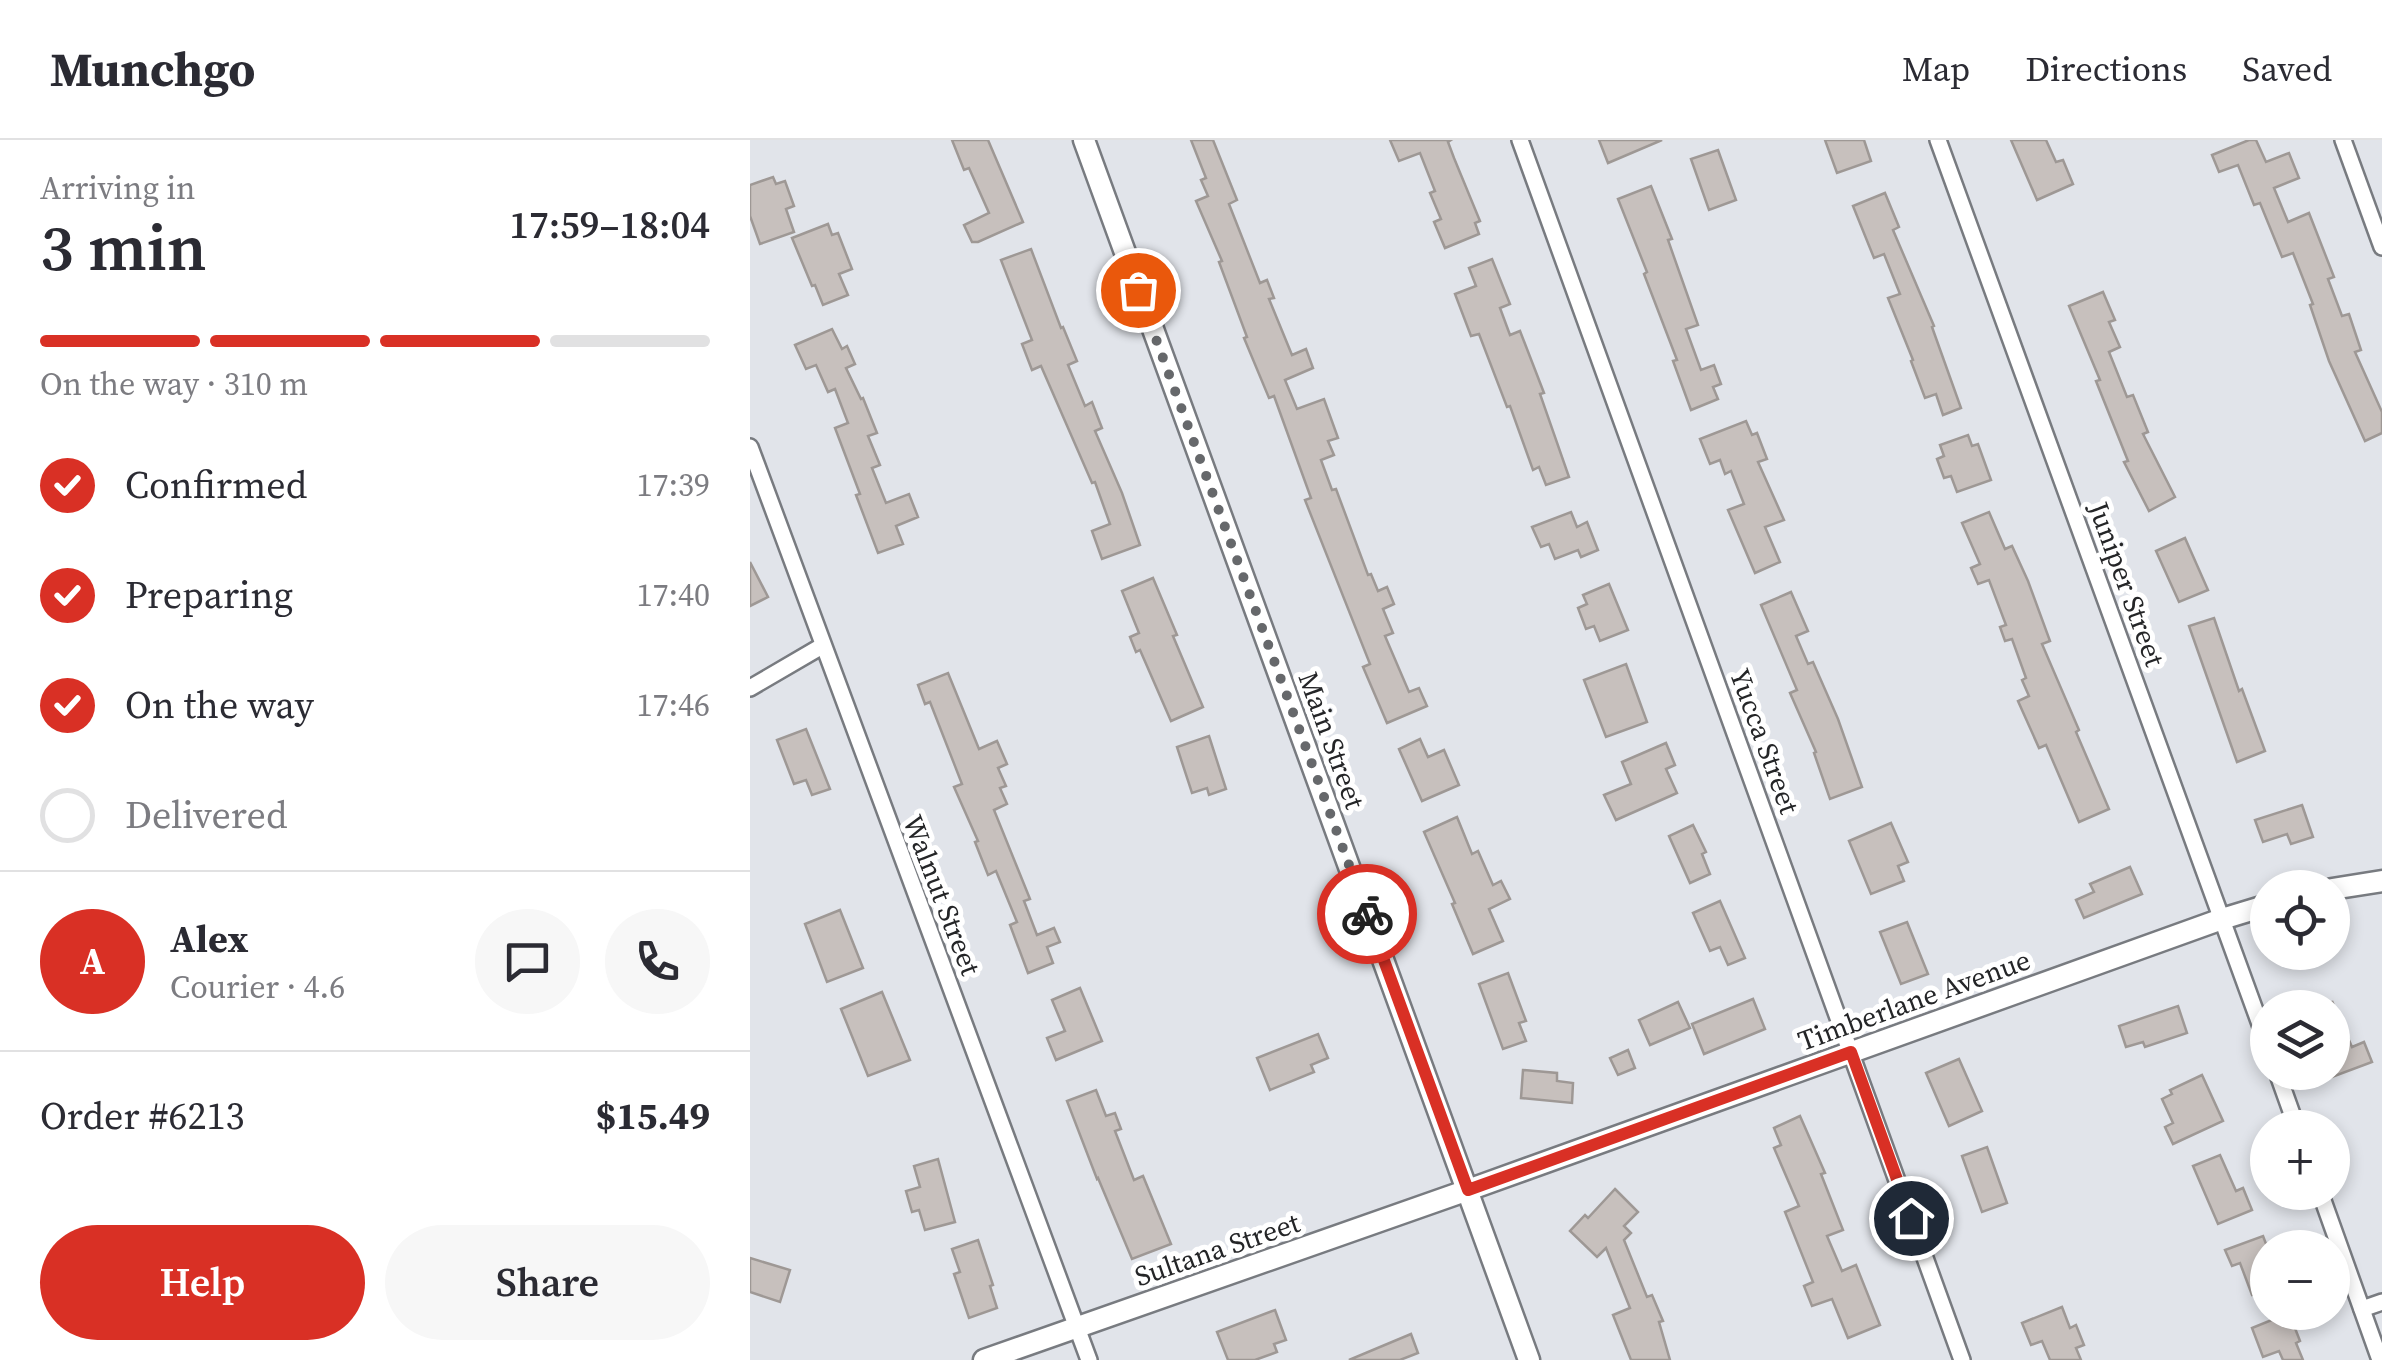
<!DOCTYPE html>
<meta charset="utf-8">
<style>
:root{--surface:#fff;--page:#f7f7f7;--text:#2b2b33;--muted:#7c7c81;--line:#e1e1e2;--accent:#d93025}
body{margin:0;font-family:"Source Serif 4",serif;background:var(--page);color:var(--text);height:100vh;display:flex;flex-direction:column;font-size:38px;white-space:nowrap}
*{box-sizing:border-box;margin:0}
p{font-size:32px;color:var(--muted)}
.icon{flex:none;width:55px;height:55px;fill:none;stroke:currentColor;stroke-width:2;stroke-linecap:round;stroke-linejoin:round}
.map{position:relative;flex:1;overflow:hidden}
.panel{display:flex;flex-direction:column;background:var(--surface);width:750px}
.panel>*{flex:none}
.controls{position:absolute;left:1500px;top:730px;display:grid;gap:20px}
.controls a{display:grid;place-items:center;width:100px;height:100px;border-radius:50%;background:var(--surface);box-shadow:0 5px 15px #0003;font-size:50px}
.pin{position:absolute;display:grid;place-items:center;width:85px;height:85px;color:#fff;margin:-42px;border:5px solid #fff;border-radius:50%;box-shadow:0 2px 10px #0007}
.courier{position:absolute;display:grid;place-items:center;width:100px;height:100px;margin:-50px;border:8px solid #d93025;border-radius:50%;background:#fff;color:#222;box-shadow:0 2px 12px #0007}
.summary em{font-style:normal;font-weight:600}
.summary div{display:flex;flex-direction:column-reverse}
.summary{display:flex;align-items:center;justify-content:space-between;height:170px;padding:0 40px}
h1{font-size:65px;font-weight:600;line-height:75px}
.bar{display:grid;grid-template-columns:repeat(4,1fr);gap:15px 10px;align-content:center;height:120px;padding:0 40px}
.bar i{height:12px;border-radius:8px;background:var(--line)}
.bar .selected{background:var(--accent)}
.bar p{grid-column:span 4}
.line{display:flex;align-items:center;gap:25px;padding:0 40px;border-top:2px solid var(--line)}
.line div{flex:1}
.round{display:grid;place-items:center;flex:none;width:105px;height:105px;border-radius:52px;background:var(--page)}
ol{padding:0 40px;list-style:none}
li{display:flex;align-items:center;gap:30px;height:110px}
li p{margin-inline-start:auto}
li .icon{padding:10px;border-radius:50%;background:var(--accent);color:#fff;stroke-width:4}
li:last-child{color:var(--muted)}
li i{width:55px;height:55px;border:5px solid var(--line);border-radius:50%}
.button{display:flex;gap:20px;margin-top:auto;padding:20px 40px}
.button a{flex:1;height:115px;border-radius:60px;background:var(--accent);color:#fff;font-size:40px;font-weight:600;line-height:115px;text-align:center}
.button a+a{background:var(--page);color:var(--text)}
header{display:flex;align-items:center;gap:60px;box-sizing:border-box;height:140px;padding:0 50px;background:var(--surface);border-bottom:2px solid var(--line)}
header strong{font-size:48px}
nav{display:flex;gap:55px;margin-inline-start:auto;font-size:35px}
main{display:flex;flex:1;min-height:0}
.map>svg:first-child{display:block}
</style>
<header>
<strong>Munchgo</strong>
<nav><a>Map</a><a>Directions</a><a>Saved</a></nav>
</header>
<main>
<section class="panel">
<div class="summary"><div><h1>3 min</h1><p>Arriving in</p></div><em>17:59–18:04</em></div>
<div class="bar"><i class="selected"></i><i class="selected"></i><i class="selected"></i><i></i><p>On the way · 310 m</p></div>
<ol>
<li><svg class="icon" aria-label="check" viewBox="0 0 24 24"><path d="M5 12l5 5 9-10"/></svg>Confirmed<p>17:39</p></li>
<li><svg class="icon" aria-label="check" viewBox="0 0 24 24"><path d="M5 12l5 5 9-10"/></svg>Preparing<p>17:40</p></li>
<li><svg class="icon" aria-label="check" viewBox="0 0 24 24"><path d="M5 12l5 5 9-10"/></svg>On the way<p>17:46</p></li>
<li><i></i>Delivered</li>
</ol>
<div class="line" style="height:180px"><b class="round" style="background:var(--accent);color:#fff">A</b><div><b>Alex</b><p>Courier · 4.6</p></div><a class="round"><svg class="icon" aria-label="chat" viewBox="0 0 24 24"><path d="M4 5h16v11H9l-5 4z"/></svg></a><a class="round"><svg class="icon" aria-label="phone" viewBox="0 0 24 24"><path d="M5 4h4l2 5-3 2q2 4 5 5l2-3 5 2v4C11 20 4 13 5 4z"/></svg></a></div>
<div class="line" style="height:130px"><div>Order #6213</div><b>$15.49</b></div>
<div class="button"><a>Help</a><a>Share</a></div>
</section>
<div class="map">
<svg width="1632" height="1220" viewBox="0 0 1632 1220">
<rect width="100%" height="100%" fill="#e1e4ea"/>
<g fill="#c7c0bd" stroke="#9e9895" stroke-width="2.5">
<polygon points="202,0 238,0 273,82 228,102 222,102 214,85 239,73 219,28 214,30"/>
<polygon points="441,0 463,0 487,60 479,64 510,143 517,140 524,158 519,159 542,215 556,209 563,228 535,240 547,269 574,259 588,298 578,301 584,315 571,320 582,350 586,349 618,435 621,434 628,451 637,447 644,464 633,469 643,493 635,496 659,552 669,548 677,566 637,583 613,527 620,524 555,360 561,358 524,256 519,258 494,198 497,197 469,122 472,121 446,61 458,56 451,40 456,38"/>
<polygon points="640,0 701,0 698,2 704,18 730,81 725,83 729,94 695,108 684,82 691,79 680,53 685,51 670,13 649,21"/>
<polygon points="849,0 912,0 858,23"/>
<polygon points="1075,0 1114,0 1121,21 1087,33"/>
<polygon points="1261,0 1296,0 1306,22 1313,20 1323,44 1287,60"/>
<polygon points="1499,0 1506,0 1516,22 1539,13 1549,38 1524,48 1538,82 1559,73 1584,137 1578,139 1592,176 1599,174 1611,210 1605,212 1632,272 1632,293 1615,301 1579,221 1560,165 1563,164 1543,113 1532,117 1510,63 1504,65 1488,25 1469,32 1462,15"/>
<polygon points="968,10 986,60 959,70 941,19"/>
<polygon points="23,37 26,44 35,41 44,66 36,69 44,92 10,104 0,76 0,45"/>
<polygon points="901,46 922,99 918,100 948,185 936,189 951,230 964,225 971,244 963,247 968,259 941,270 923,221 927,220 894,134 897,132 868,59"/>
<polygon points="1135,53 1149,87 1143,90 1184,186 1182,187 1211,268 1193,275 1186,254 1175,258 1161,221 1163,220 1138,158 1150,154 1134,114 1124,118 1103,66"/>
<polygon points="78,84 82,95 88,93 102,129 89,134 98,155 73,165 65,145 62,146 42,98"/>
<polygon points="281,109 311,188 313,187 327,221 318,225 335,266 342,262 352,288 345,291 372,353 390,405 352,419 342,391 360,384 345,342 342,343 291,226 282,230 272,204 282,200 251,120"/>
<polygon points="742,119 760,164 750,168 760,195 770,191 794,253 790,254 819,337 796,345 789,327 783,330 760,266 757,267 729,194 721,196 705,154 726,146 719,128"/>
<polygon points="1353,152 1365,180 1359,182 1370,207 1359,212 1377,257 1383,255 1398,292 1393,294 1425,357 1399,371 1374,322 1378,321 1346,241 1350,240 1319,166"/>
<polygon points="82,189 92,209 97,206 105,224 96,228 111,259 113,258 127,293 118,296 130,325 122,328 136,363 159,354 168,377 146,386 153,404 128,413 106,355 110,354 85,288 98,283 85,249 78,252 66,225 56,229 45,205"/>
<polygon points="996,281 1002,295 1007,293 1017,319 1008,322 1034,380 1015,387 1030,422 1005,433 978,370 994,364 981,331 975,334 970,320 960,324 950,299"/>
<polygon points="1218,295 1222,306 1228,304 1241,340 1207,352 1201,336 1194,338 1187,319 1194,316 1190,305"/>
<polygon points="821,372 827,387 837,382 848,410 831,417 828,410 805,419 799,404 791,407 782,387"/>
<polygon points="1239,372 1255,409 1262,406 1278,441 1300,501 1292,504 1329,590 1326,592 1359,669 1329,682 1296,605 1289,608 1268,561 1279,556 1272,540 1276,538 1262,499 1255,501 1250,487 1256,485 1239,440 1228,444 1221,428 1230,424 1212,383"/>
<polygon points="1435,398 1458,450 1429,462 1406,411"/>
<polygon points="0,422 18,457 0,466"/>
<polygon points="403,438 427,495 423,496 453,567 421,581 390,510 386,512 380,497 389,493 372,451"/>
<polygon points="859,444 878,490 850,501 844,486 836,489 828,468 837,464 833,455"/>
<polygon points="1041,452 1058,491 1046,496 1058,524 1063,522 1088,579 1112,647 1080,659 1064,613 1066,612 1040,553 1047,550 1011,465"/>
<polygon points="1464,478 1489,551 1492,549 1515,611 1487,622 1439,486"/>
<polygon points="876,524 897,582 856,597 834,540"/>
<polygon points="198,533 229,609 247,601 257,624 248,628 256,646 250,648 257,664 244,670 280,759 274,761 287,795 304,788 310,802 297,807 303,823 278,833 260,785 267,782 246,731 238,735 225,702 228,701 204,647 212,644 180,562 175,564 168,545"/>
<polygon points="56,589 80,649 62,655 56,640 44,644 27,600"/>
<polygon points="459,596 476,649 459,655 457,648 442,653 427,607"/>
<polygon points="670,599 678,617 694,610 709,645 672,661 649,609"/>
<polygon points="916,603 925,625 916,629 927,653 866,680 854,655 881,644 872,622"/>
<polygon points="1552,665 1563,697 1541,704 1537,694 1513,702 1505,680"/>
<polygon points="707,677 722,714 728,711 743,745 751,741 760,759 739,769 753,801 723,814 702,764 705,763 674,692"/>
<polygon points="1141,683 1158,722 1148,726 1154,741 1121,754 1099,701"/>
<polygon points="943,685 956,712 952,714 960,734 940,743 919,696"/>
<polygon points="1380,727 1392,754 1334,778 1326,760 1344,752 1340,744"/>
<polygon points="970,761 995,818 978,825 970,807 960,811 943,773"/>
<polygon points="90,770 113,828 77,842 55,784"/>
<polygon points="1157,782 1178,834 1151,844 1130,792"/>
<polygon points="758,833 776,881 769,883 776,901 753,909 729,844"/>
<polygon points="330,848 352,901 306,920 297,898 315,891 302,860"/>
<polygon points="132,852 160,920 118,936 91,869"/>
<polygon points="1003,859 1015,889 954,914 942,884"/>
<polygon points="1582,861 1602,907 1614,902 1622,922 1582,937"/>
<polygon points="928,862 940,888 900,905 889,880"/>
<polygon points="1428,866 1437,893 1395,907 1393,902 1376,907 1369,886"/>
<polygon points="568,894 578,918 561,925 564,932 520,950 507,918"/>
<polygon points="878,910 885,928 868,935 860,918"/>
<polygon points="1209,919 1232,971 1199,986 1176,933"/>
<polygon points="773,930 807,933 807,941 823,943 822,963 771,958"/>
<polygon points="1452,935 1473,981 1423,1004 1415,987 1423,983 1412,959 1422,954 1420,950"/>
<polygon points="346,950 356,976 365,973 371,989 365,991 384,1040 393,1036 421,1104 382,1119 348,1038 347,1039 317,961"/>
<polygon points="1050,976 1075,1033 1071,1034 1093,1090 1077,1096 1092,1131 1106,1125 1130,1185 1098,1198 1082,1159 1062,1166 1054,1146 1063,1142 1035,1072 1049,1066 1024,1008 1031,1005 1024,988"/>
<polygon points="1237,1007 1257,1063 1232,1072 1212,1016"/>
<polygon points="1470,1015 1486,1051 1493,1048 1502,1070 1468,1084 1443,1026"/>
<polygon points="188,1019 205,1082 175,1090 169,1070 162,1072 156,1051 170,1047 164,1026"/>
<polygon points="865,1049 888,1072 874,1086 881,1093 874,1100 897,1157 902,1155 913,1181 909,1182 920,1220 881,1220 863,1175 880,1168 856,1108 847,1117 820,1091 835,1075 838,1078"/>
<polygon points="1513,1096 1518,1109 1518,1149 1502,1155 1490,1123 1482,1126 1475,1110"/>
<polygon points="228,1100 243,1145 240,1146 247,1168 219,1178 204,1134 210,1132 202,1109"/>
<polygon points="0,1118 40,1130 30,1162 0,1152"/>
<polygon points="1312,1167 1320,1188 1326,1185 1334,1205 1326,1208 1331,1220 1300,1220 1292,1201 1281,1205 1272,1183"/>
<polygon points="525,1170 536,1200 524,1204 527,1212 505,1220 478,1220 467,1192"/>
<polygon points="1539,1173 1550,1201 1546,1203 1553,1220 1533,1220 1529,1211 1513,1217 1502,1188"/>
<polygon points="661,1194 668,1213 650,1220 599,1220"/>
</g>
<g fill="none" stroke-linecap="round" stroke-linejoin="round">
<defs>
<g id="street">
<polyline points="770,0 1212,1220"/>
<polyline points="1188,0 1518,906"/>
<polyline points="1593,0 1632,107"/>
<polyline points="0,307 339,1220"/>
<polyline points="0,548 72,506"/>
<polyline points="1527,932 1547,988"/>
<polyline points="1570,1052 1630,1220"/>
<polyline points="1612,1169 1632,1162"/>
</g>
<g id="secondary">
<polyline points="334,0 779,1220"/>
<polyline points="1582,749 1632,741"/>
<polyline points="234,1220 718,1050 1472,779 1518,765"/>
</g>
</defs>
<use href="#street" stroke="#787b80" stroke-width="20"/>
<use href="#secondary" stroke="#787b80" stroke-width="25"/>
<use href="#street" stroke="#fff" stroke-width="15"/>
<use href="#secondary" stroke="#fff" stroke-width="20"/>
</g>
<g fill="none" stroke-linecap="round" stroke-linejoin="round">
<polyline stroke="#66686b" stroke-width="10" stroke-dasharray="0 18" points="388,150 617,774"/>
<polyline stroke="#d93025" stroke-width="12" points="617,774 718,1050 1101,912 1161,1078"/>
</g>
<g text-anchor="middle" stroke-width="10" stroke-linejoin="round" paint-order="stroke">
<g font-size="28" fill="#242527" stroke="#fff">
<text transform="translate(1377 444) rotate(70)" y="10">Juniper Street</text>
<text transform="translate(582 600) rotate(70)" y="10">Main Street</text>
<text transform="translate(1015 601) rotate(70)" y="10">Yucca Street</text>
<text transform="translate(192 755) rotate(69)" y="10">Walnut Street</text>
<text transform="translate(1164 860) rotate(-20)" y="10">Timberlane Avenue</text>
<text transform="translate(467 1109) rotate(-19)" y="10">Sultana Street</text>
</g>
</g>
</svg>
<div class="controls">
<a><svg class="icon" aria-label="locate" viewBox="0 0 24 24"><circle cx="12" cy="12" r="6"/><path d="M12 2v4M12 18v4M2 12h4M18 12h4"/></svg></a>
<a><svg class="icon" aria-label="layers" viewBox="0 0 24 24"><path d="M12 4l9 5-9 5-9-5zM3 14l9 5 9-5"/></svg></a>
<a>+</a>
<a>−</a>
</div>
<div class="pin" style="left:388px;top:150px;background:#ea580c"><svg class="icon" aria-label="bag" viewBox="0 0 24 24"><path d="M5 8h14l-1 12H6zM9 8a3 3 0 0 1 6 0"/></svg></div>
<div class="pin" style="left:1161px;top:1078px;background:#1f2937"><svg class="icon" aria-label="home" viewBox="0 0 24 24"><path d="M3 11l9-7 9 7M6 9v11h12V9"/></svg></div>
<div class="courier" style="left:617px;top:774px"><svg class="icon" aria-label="bike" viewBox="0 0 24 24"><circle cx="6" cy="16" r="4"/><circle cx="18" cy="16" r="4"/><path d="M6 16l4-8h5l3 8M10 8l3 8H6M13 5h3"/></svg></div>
</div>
</main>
